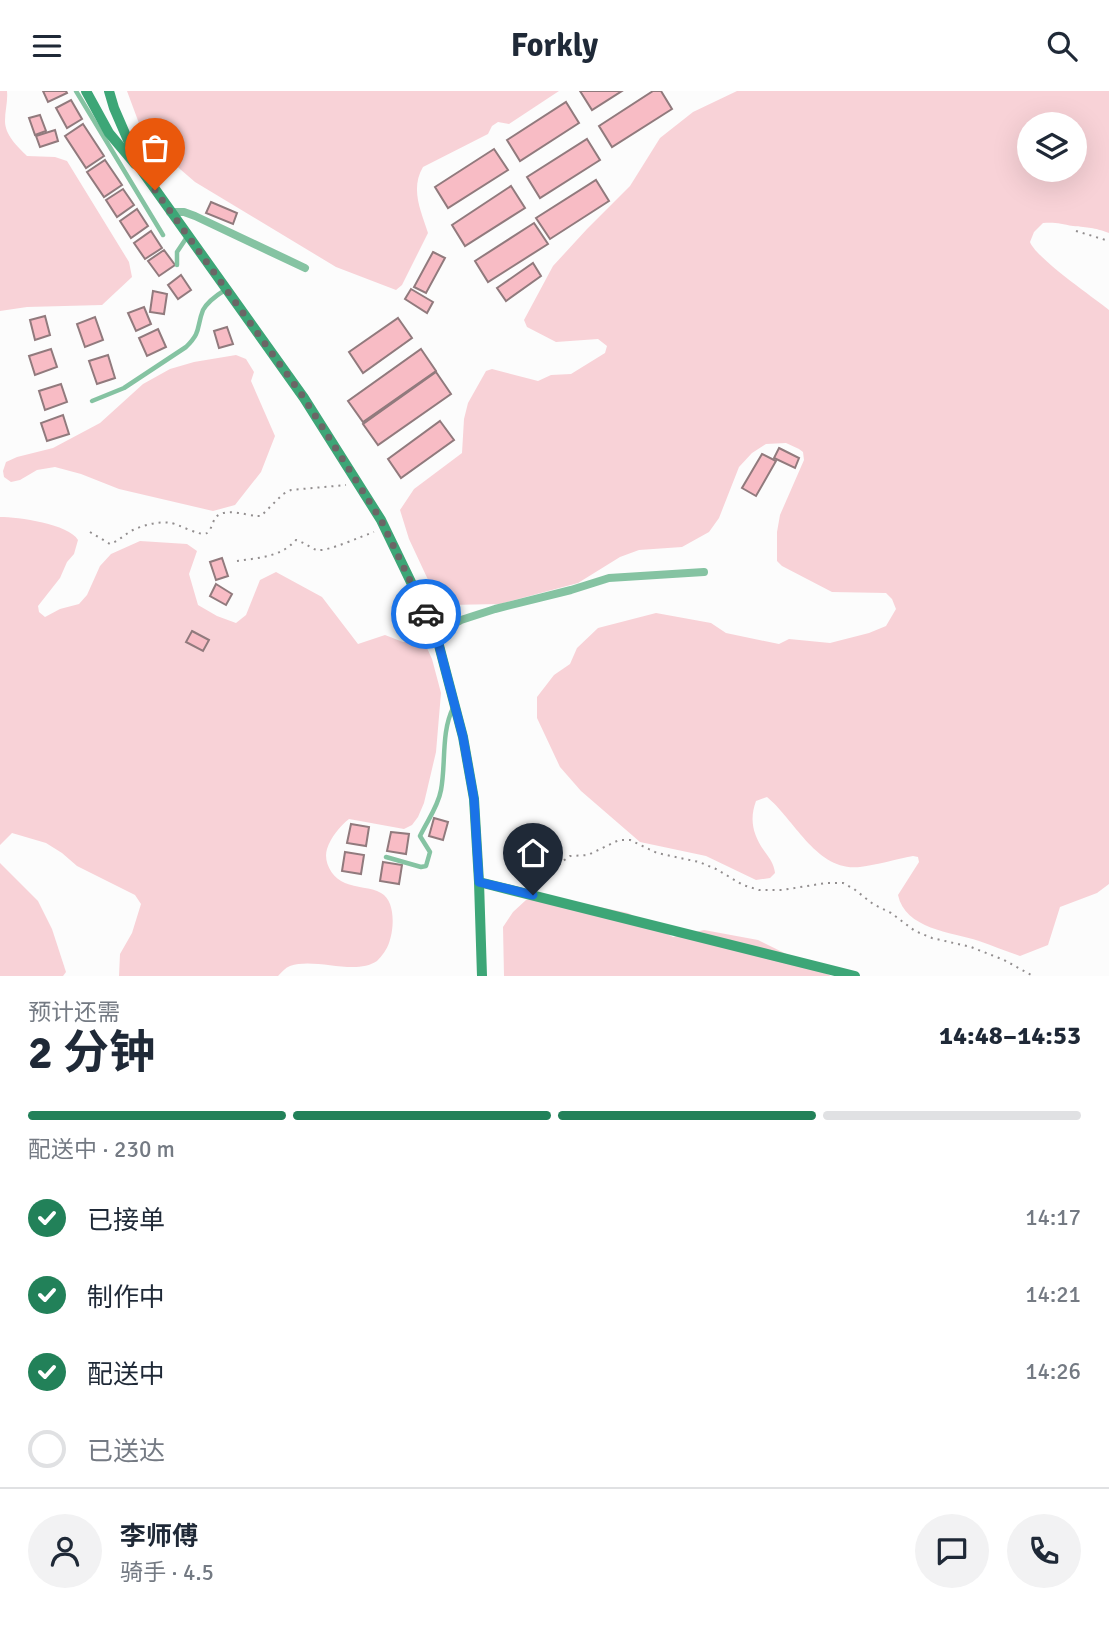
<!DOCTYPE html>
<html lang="zh">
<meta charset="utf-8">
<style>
:root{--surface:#fff;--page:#f2f2f3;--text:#1f2937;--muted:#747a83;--line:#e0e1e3;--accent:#228159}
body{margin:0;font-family:Signika,"Noto Sans SC",sans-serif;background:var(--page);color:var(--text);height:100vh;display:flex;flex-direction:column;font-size:26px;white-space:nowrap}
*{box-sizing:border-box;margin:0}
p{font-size:23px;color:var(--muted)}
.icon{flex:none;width:38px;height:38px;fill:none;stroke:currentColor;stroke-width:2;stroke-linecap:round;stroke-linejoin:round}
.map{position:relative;height:885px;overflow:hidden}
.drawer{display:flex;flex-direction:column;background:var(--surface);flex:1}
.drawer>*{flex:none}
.buttons{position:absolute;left:1017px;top:21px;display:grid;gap:14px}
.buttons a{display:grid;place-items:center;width:70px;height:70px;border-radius:50%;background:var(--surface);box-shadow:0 7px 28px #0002;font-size:35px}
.pin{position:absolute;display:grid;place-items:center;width:60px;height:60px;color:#fff;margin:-72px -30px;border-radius:50% 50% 50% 0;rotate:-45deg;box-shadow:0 0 7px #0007}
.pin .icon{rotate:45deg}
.courier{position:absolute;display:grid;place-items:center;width:70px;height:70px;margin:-35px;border:5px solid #1a73e8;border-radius:50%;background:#fff;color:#222;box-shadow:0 2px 9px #0007}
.summary em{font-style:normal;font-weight:700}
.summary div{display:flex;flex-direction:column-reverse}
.summary{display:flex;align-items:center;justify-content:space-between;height:119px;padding:0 28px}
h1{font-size:46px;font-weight:700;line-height:52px}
.bar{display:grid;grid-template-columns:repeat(4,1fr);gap:10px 7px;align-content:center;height:84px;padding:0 28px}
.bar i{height:9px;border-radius:5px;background:var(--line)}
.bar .active{background:var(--accent)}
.bar p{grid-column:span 4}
.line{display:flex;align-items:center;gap:18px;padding:0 28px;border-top:2px solid var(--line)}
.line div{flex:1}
.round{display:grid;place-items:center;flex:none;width:74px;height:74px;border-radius:37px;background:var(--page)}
ol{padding:0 28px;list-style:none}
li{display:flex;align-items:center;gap:21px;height:77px}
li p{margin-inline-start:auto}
li .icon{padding:7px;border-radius:50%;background:var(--accent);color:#fff;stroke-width:4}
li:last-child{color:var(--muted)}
li i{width:38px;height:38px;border:4px solid var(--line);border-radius:50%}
header{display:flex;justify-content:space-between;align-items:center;height:91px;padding:0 28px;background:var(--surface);font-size:32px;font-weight:700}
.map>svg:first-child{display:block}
</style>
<header><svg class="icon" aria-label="menu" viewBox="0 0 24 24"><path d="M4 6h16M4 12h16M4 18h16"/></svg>Forkly<svg class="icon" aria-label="search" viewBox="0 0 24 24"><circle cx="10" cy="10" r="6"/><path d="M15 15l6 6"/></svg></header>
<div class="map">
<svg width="1109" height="885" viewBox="0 0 1109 885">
<rect width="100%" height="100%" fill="#fcfcfc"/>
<g fill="#f8d2d7" fill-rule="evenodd">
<path d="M0,0H7C8,11 5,19 5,30C5,44 17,55 27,65L55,66L67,70L129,171L132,186L102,214L27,216L0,220Z"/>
<path d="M127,0H559L509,33L498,31L492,35L488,43L423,76C410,98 421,120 428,142L402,194L396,199L336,176L195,91L158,59L140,35Z"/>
<path d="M737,0H1109V142C1093,136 1089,137 1073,135C1061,133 1056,131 1043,132L1034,141L1030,151C1036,167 1093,206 1109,219V793L1097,802L1060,816L1048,854L1020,865C1006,860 993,855 979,850C951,841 905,838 898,804L919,771L918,766L913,765C896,768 877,774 860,776C817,781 795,729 767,706L756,710C749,729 753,744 765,761C770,768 774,773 775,782L770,787L756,789L706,765L640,751L581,700L560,676L537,627V606L554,584L570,573L577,557L598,537L656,522L711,532L726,542L779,553L789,548L830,552L869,542L886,535L896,518L892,508L886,502L832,501L782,475L777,470V441L780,424L804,369L803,361L799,358L786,352L766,353L752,362L739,376L719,427L709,441L682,456L639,459L620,466L578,492L500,513L449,514L430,493L409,448L400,419L414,398L462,362L464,328L468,312L486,280L492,278L538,290L551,284L571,283L605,262L607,255L598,248L556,251L527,236L524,229L553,175L587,138L630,95L660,47L693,21ZM1029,33H1074V79H1029Z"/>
<polygon points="236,264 246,268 254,281 251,290 275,345 261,381 235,414 213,420 119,398 81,383 55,376 37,379 20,389 11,391 4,386 3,380 6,371 17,366 53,357 100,332 143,293 170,278 194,271"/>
<path d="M0,426C18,426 69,433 78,449L74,463L67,471L60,487L38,515L39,521L45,526L60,518L79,513L87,504L100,475L111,463L140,450L187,453L197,460L189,483L198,514L217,525L236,532L246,524L260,489L276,481L322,506L358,553L385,544L403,551L418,550L427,557L432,568L441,602L436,661L424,712L418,726L412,734L404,738L349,728C340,735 331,746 327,758C323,771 332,787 345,792C356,797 371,796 381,802C396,810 394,839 389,852C387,858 382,865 377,870C355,885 315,866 290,875C285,877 282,881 278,885H119L120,863L132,842L141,813L135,804L77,775L62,762L46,752L12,742L0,754Z"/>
<polygon points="0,772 38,810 52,838 66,881 63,885 0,885"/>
<polygon points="548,805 628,822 673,846 704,839 758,849 831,885 504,885 503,836 513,821 526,809"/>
</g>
<g fill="#f8bcc5" stroke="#917a7d" stroke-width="2">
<polygon points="43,0 66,0 67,2 48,11"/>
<polygon points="580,0 622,0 592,19"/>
<polygon points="653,0 661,0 672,18 612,56 599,35"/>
<polygon points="71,9 82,28 67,37 56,17"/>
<polygon points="566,11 579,32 520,70 507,49"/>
<polygon points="40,24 46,40 35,44 29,27"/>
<polygon points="83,33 104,65 86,77 65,45"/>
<polygon points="55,39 58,50 40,56 36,45"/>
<polygon points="587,48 600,69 540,107 527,86"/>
<polygon points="494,58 508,79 448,117 435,96"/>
<polygon points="105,69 122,94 104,106 87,81"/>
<polygon points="596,89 609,110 550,148 536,127"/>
<polygon points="511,95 525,117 465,155 452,134"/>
<polygon points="123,98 134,114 117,126 106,109"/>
<polygon points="211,111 237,122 233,133 206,122"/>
<polygon points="137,118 148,135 131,147 120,130"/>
<polygon points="534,132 548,153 488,191 475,170"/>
<polygon points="151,140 162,157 145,168 134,152"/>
<polygon points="164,159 175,174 159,185 148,170"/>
<polygon points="433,161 445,167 426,202 414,196"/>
<polygon points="533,172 541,185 506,210 497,197"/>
<polygon points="181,184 191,199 178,208 168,194"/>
<polygon points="411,198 433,211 427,222 405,208"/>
<polygon points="153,200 167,203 164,223 150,221"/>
<polygon points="144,216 151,233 136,240 128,222"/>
<polygon points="45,225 50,244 35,249 30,229"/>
<polygon points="95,226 103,249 85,256 77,233"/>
<polygon points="398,227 412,247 363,282 349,261"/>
<polygon points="227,236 233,253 219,257 214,240"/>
<polygon points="158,238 166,256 147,265 139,247"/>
<polygon points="51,258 57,276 35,284 29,265"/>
<polygon points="421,258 436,280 363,331 348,310"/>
<polygon points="108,264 115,287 97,293 89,270"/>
<polygon points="436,281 451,303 378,354 363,333"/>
<polygon points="61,293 67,311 45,319 39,300"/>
<polygon points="63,324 69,343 47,350 41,332"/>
<polygon points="440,330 454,349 401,387 388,368"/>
<polygon points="779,357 799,367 795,377 774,367"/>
<polygon points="762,363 776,370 756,405 742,397"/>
<polygon points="222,467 228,485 216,489 210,471"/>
<polygon points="216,493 232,503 226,514 210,505"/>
<polygon points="192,540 209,549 203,560 186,551"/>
<polygon points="434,727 448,731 443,749 429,745"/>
<polygon points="351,733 369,736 366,755 347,752"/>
<polygon points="391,741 409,743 406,763 387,760"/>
<polygon points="345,761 364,764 361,783 342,780"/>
<polygon points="383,771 402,774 399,793 380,790"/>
</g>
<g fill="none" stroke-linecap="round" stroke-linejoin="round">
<g stroke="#928e8f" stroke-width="2" stroke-dasharray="2 5" stroke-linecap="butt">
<polyline points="1076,140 1109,150"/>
<path d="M90,441L110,453C119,450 125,443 133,439C144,434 158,430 171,432C179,433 200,446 207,442C211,439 213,431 215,427C224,416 245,424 257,425H261L283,403L291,399L346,394"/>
<path d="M237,470C258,467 281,466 296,449C304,451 310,457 317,459C327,461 362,445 374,441"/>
<polyline points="539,794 563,770 570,765 588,764 619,749 630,749 657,762 699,771 716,778 743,794 759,799 782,799 826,792 843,792 854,798 873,813 891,822 915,840 932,847 971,856 1004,869 1033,885"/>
</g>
<g stroke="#85c3a2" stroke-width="4.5">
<polyline points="76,0 163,144"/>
<polyline points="177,174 177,161 187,146"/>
<path d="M92,310L124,297L186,256C202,240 196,237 203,219C208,210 217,204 225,199"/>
<path d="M386,766L421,776L426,775L430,761L420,745C427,730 438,716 441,699C446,673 441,641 453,617"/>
</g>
<g stroke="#85c3a2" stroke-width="8">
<polyline points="170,121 184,121 195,125 305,177"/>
<polyline points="436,543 461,529 495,518 571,499 609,487 704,481"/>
</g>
<g stroke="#3da677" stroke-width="10">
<polyline points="86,0 109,42 135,73"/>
<polyline points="109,0 114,17 140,77 304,307 381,429 436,543 463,646 474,708 479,791 482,885"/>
<polyline points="479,791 855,885"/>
</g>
</g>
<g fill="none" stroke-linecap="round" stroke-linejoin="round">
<polyline stroke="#6b6666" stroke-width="7" stroke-dasharray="0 12.6" points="155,99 304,307 381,429 426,523"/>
<polyline stroke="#1a73e8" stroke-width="9" points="426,523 436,543 463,646 474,708 479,791 533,804"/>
</g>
</svg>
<div class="buttons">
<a><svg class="icon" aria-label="layers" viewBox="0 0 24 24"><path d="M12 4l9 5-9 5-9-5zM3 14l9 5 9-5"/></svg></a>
</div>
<div class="pin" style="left:155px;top:99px;background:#ea580c"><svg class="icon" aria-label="bag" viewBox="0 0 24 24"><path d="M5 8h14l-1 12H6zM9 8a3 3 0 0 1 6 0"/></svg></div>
<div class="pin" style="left:533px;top:804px;background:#1f2937"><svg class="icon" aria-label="home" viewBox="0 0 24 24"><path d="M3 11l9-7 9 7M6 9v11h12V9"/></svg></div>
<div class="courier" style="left:426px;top:523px"><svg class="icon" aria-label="car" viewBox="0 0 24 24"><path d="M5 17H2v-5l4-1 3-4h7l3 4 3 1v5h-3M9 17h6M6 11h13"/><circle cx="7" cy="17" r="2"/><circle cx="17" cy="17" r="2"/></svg></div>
</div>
<section class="drawer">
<div class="summary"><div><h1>2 分钟</h1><p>预计还需</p></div><em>14:48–14:53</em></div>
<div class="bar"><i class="active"></i><i class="active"></i><i class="active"></i><i></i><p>配送中 · 230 m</p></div>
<ol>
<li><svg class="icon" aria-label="check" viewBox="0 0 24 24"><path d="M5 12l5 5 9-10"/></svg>已接单<p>14:17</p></li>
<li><svg class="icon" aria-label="check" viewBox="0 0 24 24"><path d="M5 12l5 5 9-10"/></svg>制作中<p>14:21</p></li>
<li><svg class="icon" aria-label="check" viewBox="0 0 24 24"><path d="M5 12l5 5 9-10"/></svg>配送中<p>14:26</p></li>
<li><i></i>已送达</li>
</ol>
<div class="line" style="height:126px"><a class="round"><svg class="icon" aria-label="person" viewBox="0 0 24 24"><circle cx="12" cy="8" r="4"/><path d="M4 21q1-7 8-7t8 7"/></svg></a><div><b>李师傅</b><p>骑手 · 4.5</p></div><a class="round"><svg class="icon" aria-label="chat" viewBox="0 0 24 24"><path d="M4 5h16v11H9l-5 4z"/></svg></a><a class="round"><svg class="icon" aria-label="phone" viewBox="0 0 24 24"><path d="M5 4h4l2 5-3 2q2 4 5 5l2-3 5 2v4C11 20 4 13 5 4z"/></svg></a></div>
</section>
